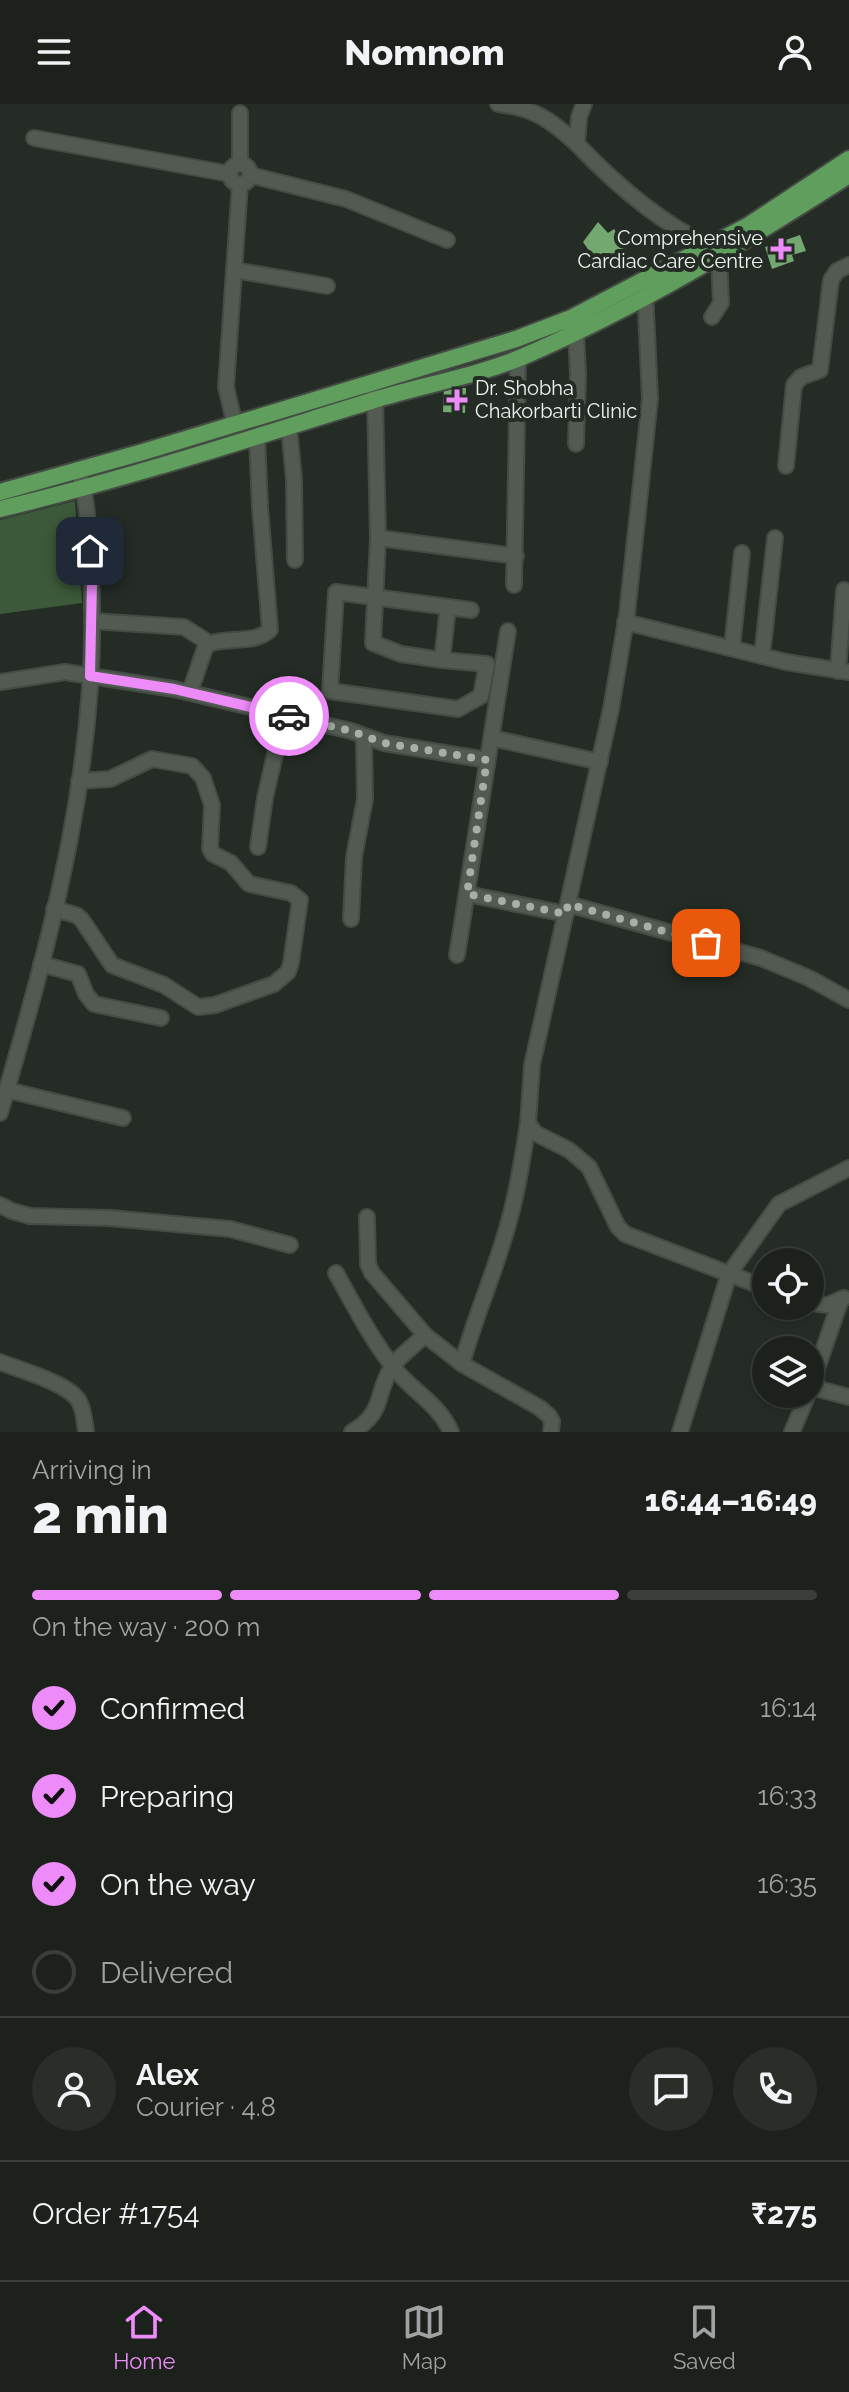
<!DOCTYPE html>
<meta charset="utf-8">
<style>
:root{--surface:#1c211c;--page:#292e29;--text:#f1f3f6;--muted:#a0a3a3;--line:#3a3e3b;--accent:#ed8cf9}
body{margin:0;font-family:Raleway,sans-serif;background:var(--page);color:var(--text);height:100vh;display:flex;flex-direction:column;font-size:30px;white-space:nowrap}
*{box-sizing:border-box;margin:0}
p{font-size:26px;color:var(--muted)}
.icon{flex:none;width:44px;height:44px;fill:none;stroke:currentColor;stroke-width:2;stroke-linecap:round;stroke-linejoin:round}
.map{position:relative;height:1328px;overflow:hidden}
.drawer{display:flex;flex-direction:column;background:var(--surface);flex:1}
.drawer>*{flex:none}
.buttons{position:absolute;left:752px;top:1144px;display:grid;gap:16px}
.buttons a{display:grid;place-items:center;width:72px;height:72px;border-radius:50%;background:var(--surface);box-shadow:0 2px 6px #0004,0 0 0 2px var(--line);font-size:40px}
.pin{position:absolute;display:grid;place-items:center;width:68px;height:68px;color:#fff;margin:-34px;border-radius:16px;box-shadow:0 4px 12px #0006}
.courier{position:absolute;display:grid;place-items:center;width:80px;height:80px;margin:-40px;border:6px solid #ed8cf9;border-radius:50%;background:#fff;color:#222;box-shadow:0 2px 10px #0007}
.headline em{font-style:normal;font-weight:800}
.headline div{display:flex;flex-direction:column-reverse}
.headline{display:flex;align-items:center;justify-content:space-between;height:136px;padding:0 32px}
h1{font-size:52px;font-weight:800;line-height:60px}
.bar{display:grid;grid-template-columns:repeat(4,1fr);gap:12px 8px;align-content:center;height:96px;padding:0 32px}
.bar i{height:10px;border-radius:6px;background:var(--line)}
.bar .active{background:var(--accent)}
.bar p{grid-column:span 4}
.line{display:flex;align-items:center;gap:20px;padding:0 32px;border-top:2px solid var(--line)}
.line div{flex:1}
.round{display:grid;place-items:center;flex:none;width:84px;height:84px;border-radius:42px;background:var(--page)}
ol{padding:0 32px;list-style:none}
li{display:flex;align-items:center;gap:24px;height:88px}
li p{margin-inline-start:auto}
li .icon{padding:8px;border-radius:50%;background:var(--accent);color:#111;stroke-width:4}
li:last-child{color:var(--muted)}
li i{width:44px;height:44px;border:4px solid var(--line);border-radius:50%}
header{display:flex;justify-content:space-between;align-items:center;height:104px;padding:0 32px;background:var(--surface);font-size:36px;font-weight:800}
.menu{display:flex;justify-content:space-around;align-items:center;height:112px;border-top:2px solid var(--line);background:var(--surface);font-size:22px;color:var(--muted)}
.menu a{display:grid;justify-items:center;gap:4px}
.menu .active{color:var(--accent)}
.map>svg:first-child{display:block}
</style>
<header><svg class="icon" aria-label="menu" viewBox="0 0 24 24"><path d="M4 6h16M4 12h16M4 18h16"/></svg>Nomnom<svg class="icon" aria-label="person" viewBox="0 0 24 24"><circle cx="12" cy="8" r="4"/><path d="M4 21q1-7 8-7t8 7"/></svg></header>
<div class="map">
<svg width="849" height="1328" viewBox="0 0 849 1328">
<rect width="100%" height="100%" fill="#252c25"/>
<polygon fill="#3c5a3a" points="75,397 82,499 0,510 0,416"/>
<g fill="#73a970">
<polygon points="598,118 608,129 614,125 628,143 601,164 583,138"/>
<polygon points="800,131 806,147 792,151 794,157 772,165 765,143"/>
<polygon points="444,283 466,284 465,309 443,308"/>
</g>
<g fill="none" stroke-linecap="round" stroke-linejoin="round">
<defs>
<g id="minor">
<path d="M498,0C534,4 551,16 577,40"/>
<path d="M584,0L579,13L577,40C615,80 659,118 709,142"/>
<polyline points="34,34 230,70"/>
<polyline points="240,60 240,9"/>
<circle cx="240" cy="70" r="10"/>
<polyline points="250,71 346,95 447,136"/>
<polyline points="234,166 327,182"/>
<polyline points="645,186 650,295 627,510 611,605 532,961 528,1019 535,1029 569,1046 589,1063 618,1123 625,1130 766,1184"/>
<polyline points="712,213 721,199 719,154"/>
<polyline points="576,229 578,270 576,340"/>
<polyline points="372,279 375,295 378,434 373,539 401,550 442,556 448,503"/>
<polyline points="235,321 226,283 240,80"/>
<polyline points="289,323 294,376 295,456"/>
<polyline points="786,362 794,281 801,273 820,266 831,176 837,167 849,161"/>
<polyline points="378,434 516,452"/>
<polyline points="514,481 518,255"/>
<polyline points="92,517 184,523 209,539"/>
<polyline points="625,518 786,558 849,568"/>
<polyline points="732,544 742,449"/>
<polyline points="762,552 775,434"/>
<polyline points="442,556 487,560 481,592 458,605 330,587 336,488 471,506"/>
<polyline points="838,567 844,486"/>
<polyline points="0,578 65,568 174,585 351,627 384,639 487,656"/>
<path d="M190,588L206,541C225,532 254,541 270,526L260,403L257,333"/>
<polyline points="492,634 600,658"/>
<polyline points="258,743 265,694 284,611"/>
<polyline points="467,790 566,810"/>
<polyline points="568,800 761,854 809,874 849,896"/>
<polyline points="54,805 76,811 82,816 112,861 164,881 198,903 215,901 274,880 288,868 291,859 300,796 291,789 249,780 231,759 213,750 210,745 212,701 203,674 192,662 152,655 110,675 79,677"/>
<polyline points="351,815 354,753 365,695 364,633"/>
<polyline points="457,851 508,527"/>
<polyline points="41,860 78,870 86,890 94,900 161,914"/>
<polyline points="7,986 123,1014"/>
<path d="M0,1009C52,831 104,643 90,455C88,425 88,394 78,366"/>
<polyline points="0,1101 12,1107 30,1112 110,1114 230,1125 290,1141"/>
<polyline points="367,1113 368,1160 372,1169 425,1231 462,1260 540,1304 549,1312 552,1317 551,1328"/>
<path d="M336,1169C354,1201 371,1235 394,1264C413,1288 439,1300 451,1328"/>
<polyline points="810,1199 828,1201 844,1194"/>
<path d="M0,1258C20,1266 68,1279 79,1297C84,1307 85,1318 86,1328"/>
<path d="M462,1260C475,1212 496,1166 509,1117C518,1085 523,1052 528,1019"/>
<polyline points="811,1283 849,1293"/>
<polyline points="810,1285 841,1195"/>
<path d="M352,1328C386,1307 374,1292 392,1263C400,1251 415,1241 425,1231"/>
<polyline points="680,1328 729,1170 779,1100 849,1064"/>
<polyline points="792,1328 808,1290"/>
</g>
<g id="major">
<polyline points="0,388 143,348 516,235 571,214 749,121 849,55"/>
<path d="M0,405C126,375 248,335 371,297C421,281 474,273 522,253C638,203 743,139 849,71"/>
</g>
</defs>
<use href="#minor" stroke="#444b44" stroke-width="18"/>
<use href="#major" stroke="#444b44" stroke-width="20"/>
<use href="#minor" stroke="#525a51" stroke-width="14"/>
<use href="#major" stroke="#5f9e5c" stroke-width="16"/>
</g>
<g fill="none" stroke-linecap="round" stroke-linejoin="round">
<polyline stroke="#a8aea8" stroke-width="8" stroke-dasharray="0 14.4" points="289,612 351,627 384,639 487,656 467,790 566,810 568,800 706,839"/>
<polyline stroke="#ed8cf9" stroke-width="10" points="90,447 92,478 90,572 174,585 289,612"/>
</g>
<g fill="#ed8cf9" stroke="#252c25" stroke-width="3">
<path d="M777 133h8v8h8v8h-8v8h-8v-8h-8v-8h8z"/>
<path d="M453 284h8v8h8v8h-8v8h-8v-8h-8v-8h8z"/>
</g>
<g text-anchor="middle" stroke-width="8" stroke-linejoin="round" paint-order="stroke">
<g font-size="20" fill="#eff4ef" stroke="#252c25" text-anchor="end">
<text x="763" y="141">Comprehensive<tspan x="763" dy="23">Cardiac Care Centre</tspan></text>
<text x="475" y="291" text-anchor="start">Dr. Shobha<tspan x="475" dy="23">Chakorbarti Clinic</tspan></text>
</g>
</g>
</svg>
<div class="buttons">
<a><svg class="icon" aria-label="locate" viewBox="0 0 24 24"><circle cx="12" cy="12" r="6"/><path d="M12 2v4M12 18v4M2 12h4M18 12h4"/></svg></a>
<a><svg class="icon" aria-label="layers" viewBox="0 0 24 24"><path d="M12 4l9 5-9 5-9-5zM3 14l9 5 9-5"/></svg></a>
</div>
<div class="pin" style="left:706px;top:839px;background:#ea580c"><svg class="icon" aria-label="bag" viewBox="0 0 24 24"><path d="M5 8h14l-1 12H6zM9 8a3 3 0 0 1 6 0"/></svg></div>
<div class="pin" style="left:90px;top:447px;background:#1f2937"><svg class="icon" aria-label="home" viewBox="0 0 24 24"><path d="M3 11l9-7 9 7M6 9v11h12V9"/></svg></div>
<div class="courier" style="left:289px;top:612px"><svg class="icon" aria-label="car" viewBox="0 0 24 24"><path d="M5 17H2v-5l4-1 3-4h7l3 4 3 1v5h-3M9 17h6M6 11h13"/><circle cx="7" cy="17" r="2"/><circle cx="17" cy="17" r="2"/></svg></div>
</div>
<section class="drawer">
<div class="headline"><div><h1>2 min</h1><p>Arriving in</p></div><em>16:44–16:49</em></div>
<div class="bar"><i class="active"></i><i class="active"></i><i class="active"></i><i></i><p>On the way · 200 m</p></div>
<ol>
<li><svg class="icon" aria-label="check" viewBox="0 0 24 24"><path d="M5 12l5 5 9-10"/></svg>Confirmed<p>16:14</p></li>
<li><svg class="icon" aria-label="check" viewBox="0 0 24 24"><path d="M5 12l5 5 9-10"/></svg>Preparing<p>16:33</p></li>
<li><svg class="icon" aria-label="check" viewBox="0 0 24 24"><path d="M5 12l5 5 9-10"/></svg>On the way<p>16:35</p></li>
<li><i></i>Delivered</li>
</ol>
<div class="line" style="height:144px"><a class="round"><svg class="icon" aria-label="person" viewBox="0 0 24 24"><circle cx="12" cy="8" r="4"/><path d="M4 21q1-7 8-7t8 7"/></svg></a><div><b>Alex</b><p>Courier · 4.8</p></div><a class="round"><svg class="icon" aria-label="chat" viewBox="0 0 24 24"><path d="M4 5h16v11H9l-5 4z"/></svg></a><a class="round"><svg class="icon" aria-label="phone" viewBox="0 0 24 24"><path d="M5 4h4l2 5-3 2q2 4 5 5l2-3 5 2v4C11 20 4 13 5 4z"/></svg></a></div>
<div class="line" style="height:104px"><div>Order #1754</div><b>₹275</b></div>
</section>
<nav class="menu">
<a class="active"><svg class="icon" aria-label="home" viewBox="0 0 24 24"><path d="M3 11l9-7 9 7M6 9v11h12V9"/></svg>Home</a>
<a><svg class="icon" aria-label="map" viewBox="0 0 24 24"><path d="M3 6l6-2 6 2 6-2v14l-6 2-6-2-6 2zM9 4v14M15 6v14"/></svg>Map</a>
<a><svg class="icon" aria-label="saved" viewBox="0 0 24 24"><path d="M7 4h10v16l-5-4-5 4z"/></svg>Saved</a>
</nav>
